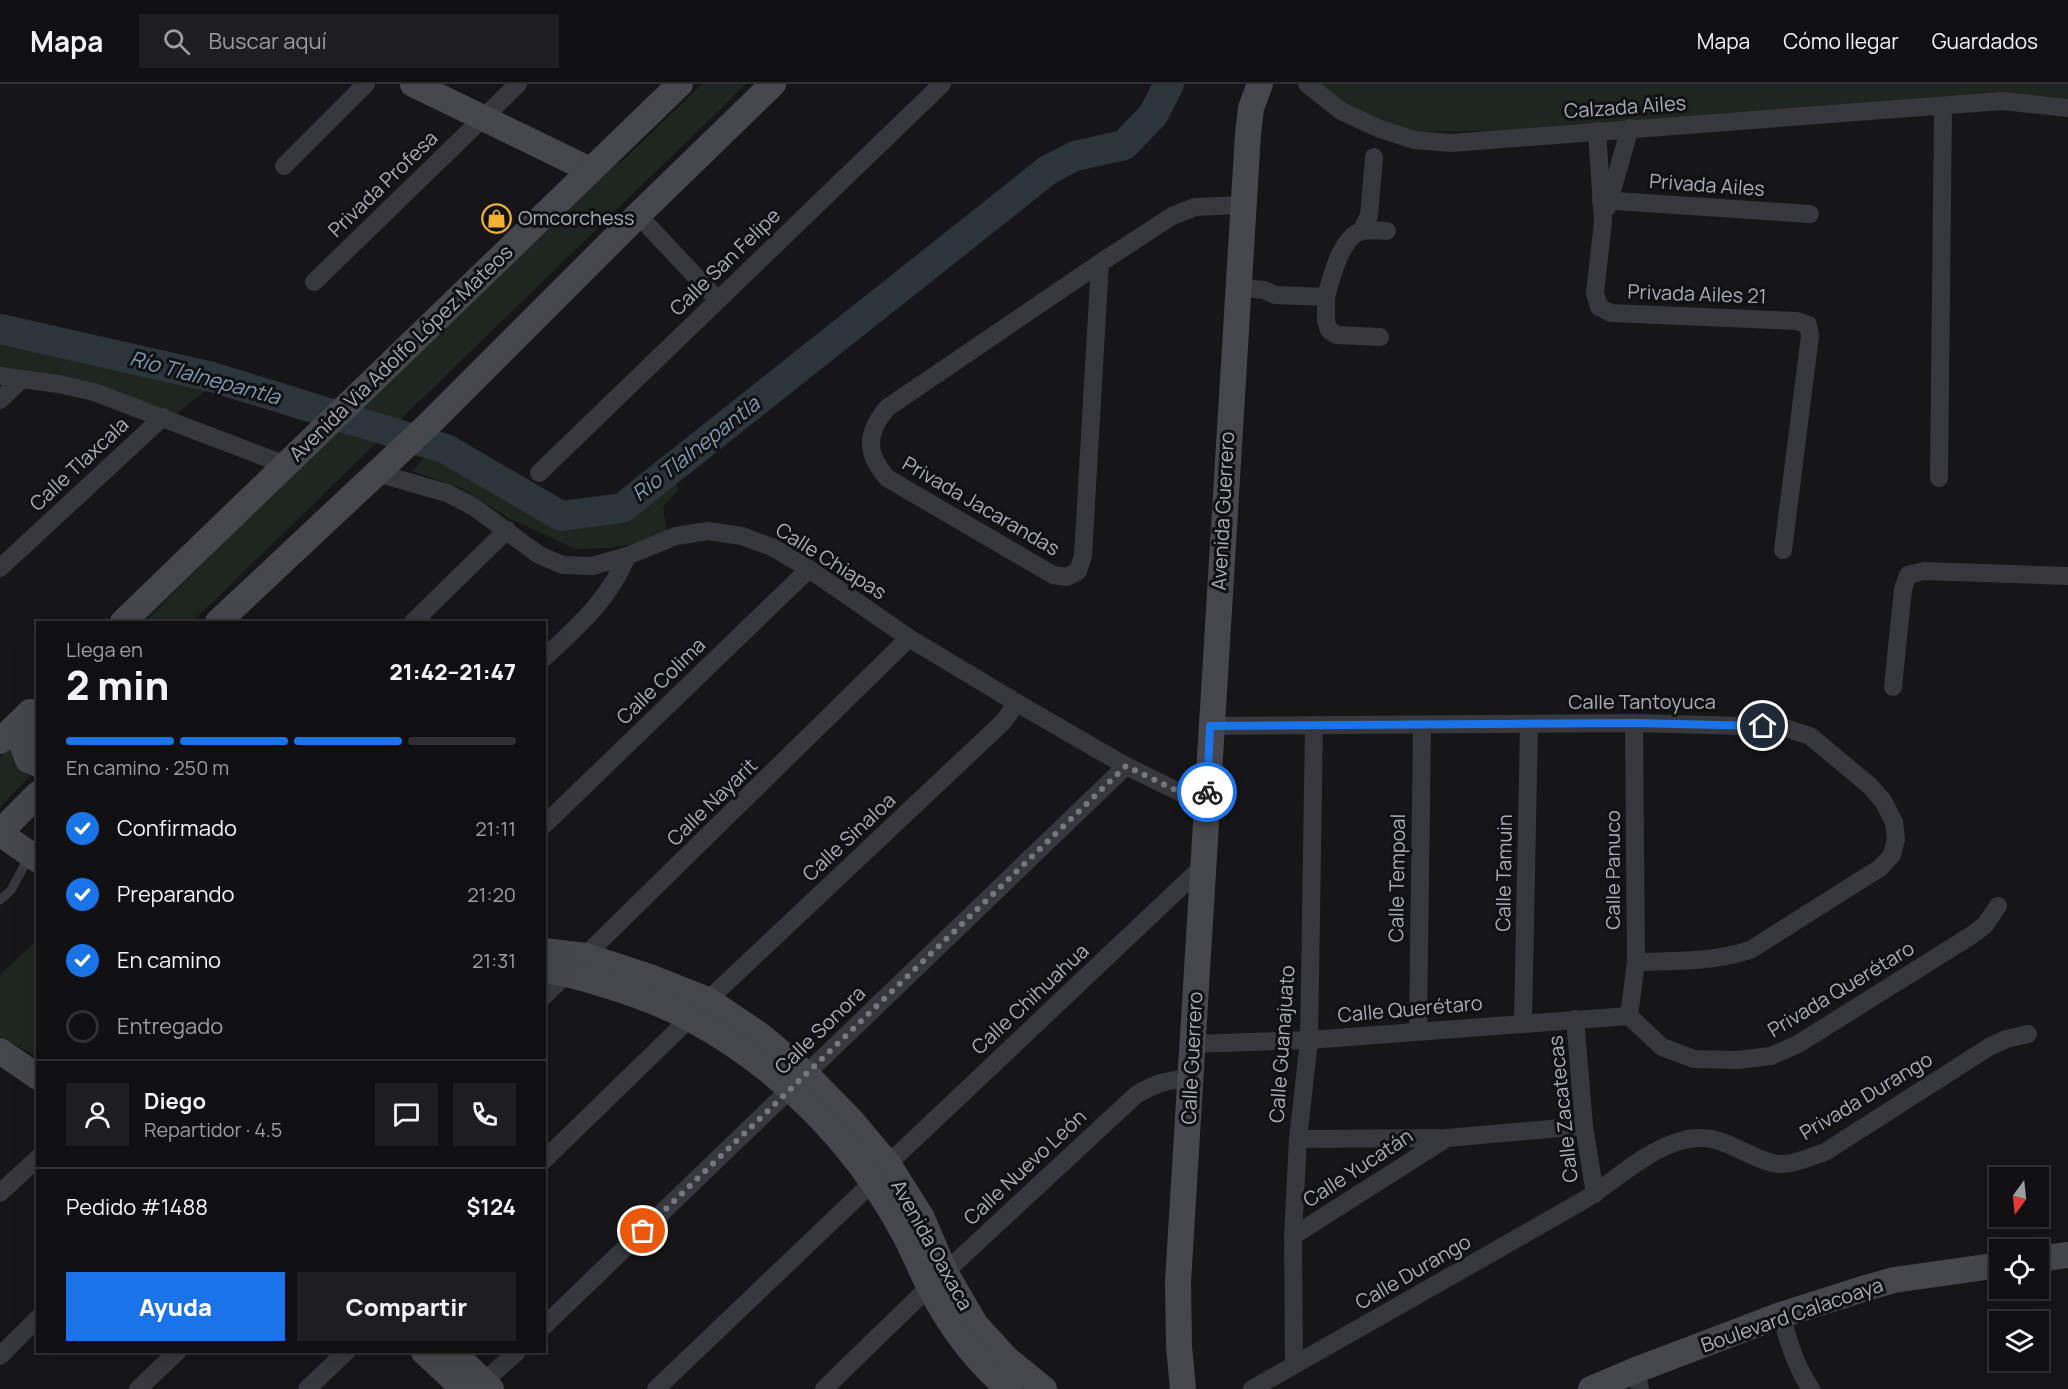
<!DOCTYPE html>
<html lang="es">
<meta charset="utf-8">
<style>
:root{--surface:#101012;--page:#1e1e20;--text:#f1f3f6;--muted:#9c9d9f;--line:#303032;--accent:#1a73e8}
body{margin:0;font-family:Manrope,sans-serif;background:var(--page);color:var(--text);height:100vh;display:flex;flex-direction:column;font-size:22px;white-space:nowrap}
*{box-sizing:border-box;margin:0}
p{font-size:20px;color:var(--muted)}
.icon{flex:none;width:33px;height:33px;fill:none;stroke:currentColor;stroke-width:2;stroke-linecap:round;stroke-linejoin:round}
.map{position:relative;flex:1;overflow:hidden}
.drawer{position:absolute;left:36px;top:537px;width:510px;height:732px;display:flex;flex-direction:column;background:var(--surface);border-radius:0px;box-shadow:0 6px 24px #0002,0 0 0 2px var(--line)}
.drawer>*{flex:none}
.needle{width:39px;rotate:195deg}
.fabs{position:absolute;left:1989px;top:1083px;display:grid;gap:12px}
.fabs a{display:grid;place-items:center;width:60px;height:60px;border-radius:0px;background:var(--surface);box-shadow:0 6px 24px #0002,0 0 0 2px var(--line);font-size:30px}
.pin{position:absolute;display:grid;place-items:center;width:51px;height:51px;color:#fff;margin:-26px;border:3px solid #fff;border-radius:50%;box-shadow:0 2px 6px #0007}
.courier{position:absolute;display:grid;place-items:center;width:60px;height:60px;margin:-30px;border:4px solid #1a73e8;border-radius:50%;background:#fff;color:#222;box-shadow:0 2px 8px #0007}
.head em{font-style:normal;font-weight:800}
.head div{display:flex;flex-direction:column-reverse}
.head{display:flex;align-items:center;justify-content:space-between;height:102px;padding:0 30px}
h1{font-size:39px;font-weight:800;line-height:45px}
.bar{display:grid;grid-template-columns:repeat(4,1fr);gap:9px 6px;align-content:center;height:72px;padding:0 30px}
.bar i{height:8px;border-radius:4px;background:var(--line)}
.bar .active{background:var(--accent)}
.bar p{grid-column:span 4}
.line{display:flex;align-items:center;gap:15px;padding:0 30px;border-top:2px solid var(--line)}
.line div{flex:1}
.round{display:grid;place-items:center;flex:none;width:63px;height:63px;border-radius:0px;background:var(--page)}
ol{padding:0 30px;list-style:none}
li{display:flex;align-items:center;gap:18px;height:66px}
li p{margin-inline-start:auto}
li .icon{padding:6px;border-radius:50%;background:var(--accent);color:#fff;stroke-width:4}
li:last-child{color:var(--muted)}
li i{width:33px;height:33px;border:3px solid var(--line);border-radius:50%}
.button{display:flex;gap:12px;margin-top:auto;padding:12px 30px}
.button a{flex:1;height:69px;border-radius:0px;background:var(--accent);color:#fff;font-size:24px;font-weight:800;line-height:69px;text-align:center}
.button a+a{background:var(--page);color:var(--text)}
header{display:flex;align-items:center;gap:36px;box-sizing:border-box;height:84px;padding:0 30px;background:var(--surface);border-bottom:2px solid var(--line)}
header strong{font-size:28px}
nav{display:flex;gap:33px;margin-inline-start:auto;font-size:21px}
.search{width:420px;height:54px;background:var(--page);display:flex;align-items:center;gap:15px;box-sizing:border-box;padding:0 21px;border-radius:0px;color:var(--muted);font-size:22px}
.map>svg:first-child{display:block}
</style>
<header>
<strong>Mapa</strong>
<div class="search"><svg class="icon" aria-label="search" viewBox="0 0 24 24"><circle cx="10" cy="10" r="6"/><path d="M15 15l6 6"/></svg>Buscar aquí</div>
<nav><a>Mapa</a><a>Cómo llegar</a><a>Guardados</a></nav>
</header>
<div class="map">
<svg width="2068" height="1305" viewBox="0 0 2068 1305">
<rect width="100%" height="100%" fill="#161618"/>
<g fill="#1e261f">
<polygon points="702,0 746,0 192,538 144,538 594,90 622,77"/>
<polygon points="1315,0 2068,0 2068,16 1609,45 1419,48 1381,40 1343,23"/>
<polygon points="0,253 210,303 175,331 0,287"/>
<polygon points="427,370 438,372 565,442 616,435 675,399 679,406 663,422 667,447 652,457 608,464 576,465 510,435 463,405 412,387"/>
<polygon points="10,664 18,684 30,692 0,723 0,674"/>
<polygon points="37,856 37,973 0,952 0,891"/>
</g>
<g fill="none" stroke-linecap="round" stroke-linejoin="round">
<polyline stroke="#2c353c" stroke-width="30" points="0,245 212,293 446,365 561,432 622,424 1048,86 1075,72 1124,61 1153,31 1169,0"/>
<polyline stroke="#37383d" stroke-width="9" points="0,816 11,806 29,773"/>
<g stroke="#37383d" stroke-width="18">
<polyline points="1307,0 1341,27 1380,45 1414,56 1451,59 2002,17 2068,24"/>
<polyline points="1597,47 1603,138 1595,209 1599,223 1611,229 1797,237 1808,241 1810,252 1783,466"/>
<polyline points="284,82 366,0"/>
<polyline points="1601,116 1810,130"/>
<polyline points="1607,124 1630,44"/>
<polyline points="638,131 718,216"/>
<polyline points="1361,147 1369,132 1374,73"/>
<path d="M1100,179L1083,472L1078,487L1067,493L1053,491L887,394C865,369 866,349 887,324L1100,179L1172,132L1195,123L1242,121"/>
<polyline points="314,198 518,0"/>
<polyline points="1237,203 1264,206 1275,211 1326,213 1326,237 1329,246 1337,251 1380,253"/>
<path d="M1326,213C1331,194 1341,152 1362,147C1370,145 1379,147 1387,147"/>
<polyline points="0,292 58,300 94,308 286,381"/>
<polyline points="0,316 22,295"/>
<polyline points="377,389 447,409 474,423 539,471 563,481 592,482 627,472 676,452 708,447 742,452 774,464 809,485 909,554 1017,619 1126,682 1206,721"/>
<polyline points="539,389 942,0"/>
<polyline points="1939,394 1943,22"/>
<polyline points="0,484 163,333"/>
<polyline points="413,538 507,446"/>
<path d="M544,574C578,542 609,516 627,472"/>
<polyline points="1893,603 1903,505 1908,491 1924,487 2068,492"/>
<path d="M1210,642L1634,639L1782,643L1810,652L1870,702L1883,717L1894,738L1896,755L1892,771L1880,784L1750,866C1713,878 1675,877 1636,878"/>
<polyline points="544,741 809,485"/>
<polyline points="544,912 909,554"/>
<polyline points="708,916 1003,638 1017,619"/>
<polyline points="1629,932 1662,963 1694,975 1737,976 1771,972 1798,960 1972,851 1985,841 1998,822"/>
<polyline points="1629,932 1636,878 1634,639"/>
<polyline points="1575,935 1584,1042 1595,1110"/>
<polyline points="1523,938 1529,641"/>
<polyline points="1418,947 1422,641"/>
<polyline points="1193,960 1309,956 1629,932"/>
<polyline points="1298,1055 1447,1054 1584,1042"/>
<polyline points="544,1076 690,934"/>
<polyline points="888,1080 1202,783"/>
<polyline points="0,1109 38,1074"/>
<polyline points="1293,1152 1447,1054"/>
<path d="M1781,1231C1789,1258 1795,1282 1811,1305"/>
<polyline points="544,1242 1126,682"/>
<polyline points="0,1272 38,1234"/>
<polyline points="1294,1281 1293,1152 1298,1055 1309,956 1314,642"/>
<polyline points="1636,1286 1640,1305"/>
<polyline points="484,1297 517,1268"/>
<polyline points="138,1305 177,1268"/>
<polyline points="307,1305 346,1268"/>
<polyline points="656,1305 873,1098"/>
<path d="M824,1305L929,1203L1136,1011C1155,999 1170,995 1191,995"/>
<path d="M1252,1305C1361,1243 1469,1182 1577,1120C1611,1101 1640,1070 1677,1058C1719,1044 1738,1070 1772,1079C1790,1083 1809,1073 1825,1068L1989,963L2006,955L2028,950"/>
</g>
<g stroke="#45474d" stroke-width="26">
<polyline points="413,0 590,86"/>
<polyline points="123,538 680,0"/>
<polyline points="218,538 429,340 638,131 773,0"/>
<polyline points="29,629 22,660 28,676 38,680"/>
<polyline points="0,657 30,628"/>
<polyline points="0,748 38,710"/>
<polyline points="0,749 38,776"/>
<polyline points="544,867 586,872 650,893 708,916 760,951 806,990 852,1037 888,1080 922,1134 945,1188 975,1240 1007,1275 1044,1305"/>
<path d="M544,886C569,889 591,896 615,904C640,912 667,922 691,935C779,982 856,1060 903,1148C913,1166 920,1184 929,1202C949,1241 975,1277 1009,1305"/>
<polyline points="0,967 38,993"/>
<polyline points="2038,1175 2068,1171"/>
<polyline points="424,1268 464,1305"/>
<polyline points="453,1268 491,1305"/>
<polyline points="1183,1305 1179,1262 1178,1198 1248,50 1251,24 1260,0"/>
<polyline points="1591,1305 1636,1286 1781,1231 1866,1204 1894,1196 2000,1181"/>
</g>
</g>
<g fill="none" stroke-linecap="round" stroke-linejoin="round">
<polyline stroke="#757880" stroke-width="6" stroke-dasharray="0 10.8" points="643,1147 1126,682 1206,721 1207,708"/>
<polyline stroke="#1a73e8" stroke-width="8" points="1207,708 1210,642 1634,639 1763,642"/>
</g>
<defs>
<symbol id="shop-ring" viewBox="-11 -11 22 22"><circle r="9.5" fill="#111113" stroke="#f2b134" stroke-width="1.5"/><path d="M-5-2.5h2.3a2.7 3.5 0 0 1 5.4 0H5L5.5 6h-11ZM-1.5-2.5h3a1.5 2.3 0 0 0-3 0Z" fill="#f2b134"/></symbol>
</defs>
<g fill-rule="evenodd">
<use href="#shop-ring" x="480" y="118" width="33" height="33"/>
</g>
<g text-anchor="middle" stroke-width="6" stroke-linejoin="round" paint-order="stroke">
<g font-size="20" fill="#a8adb8" stroke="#111113">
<text transform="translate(1625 23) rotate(-4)" y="7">Calzada Ailes</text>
<text transform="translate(383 100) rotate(-44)" y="7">Privada Profesa</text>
<text transform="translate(1707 101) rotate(4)" y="7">Privada Ailes</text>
<text transform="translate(725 178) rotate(-44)" y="7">Calle San Felipe</text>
<text transform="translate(1697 210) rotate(2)" y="7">Privada Ailes 21</text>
<text transform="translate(401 269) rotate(-44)" y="7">Avenida Via Adolfo López Mateos</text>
<text transform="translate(79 380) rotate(-43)" y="7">Calle Tlaxcala</text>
<text transform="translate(981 422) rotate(30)" y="7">Privada Jacarandas</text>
<text transform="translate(1223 427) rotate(-87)" y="7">Avenida Guerrero</text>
<text transform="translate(831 477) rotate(32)" y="7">Calle Chiapas</text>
<text transform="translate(661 597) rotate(-44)" y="7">Calle Colima</text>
<text x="1642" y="625">Calle Tantoyuca</text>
<text transform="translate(712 718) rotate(-44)" y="7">Calle Nayarit</text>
<text transform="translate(849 753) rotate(-43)" y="7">Calle Sinaloa</text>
<text transform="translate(1613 786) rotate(-90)" y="7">Calle Panuco</text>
<text transform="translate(1504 789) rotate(-89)" y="7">Calle Tamuin</text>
<text transform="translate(1397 794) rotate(-89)" y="7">Calle Tempoal</text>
<text transform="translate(1841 905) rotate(-31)" y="7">Privada Querétaro</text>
<text transform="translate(1030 915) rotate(-43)" y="7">Calle Chihuahua</text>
<text transform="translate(1410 925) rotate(-5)" y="7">Calle Querétaro</text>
<text transform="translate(820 946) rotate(-44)" y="7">Calle Sonora</text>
<text transform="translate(1282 960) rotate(-86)" y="7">Calle Guanajuato</text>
<text transform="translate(1192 974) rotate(-87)" y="7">Calle Guerrero</text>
<text transform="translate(1866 1012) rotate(-31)" y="7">Privada Durango</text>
<text transform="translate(1563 1025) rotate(-96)" y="7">Calle Zacatecas</text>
<text transform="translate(1025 1083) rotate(-43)" y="7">Calle Nuevo León</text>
<text transform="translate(1358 1084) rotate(-33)" y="7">Calle Yucatán</text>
<text transform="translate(932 1161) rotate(61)" y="7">Avenida Oaxaca</text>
<text transform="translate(1413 1188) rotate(-30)" y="7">Calle Durango</text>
<text transform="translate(1792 1231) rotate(-19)" y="7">Boulevard Calacoaya</text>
</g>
<g font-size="20" fill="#a8adb8" stroke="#111113" text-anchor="start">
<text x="518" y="141">Omcorchess</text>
</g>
<g font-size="21" font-style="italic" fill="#7f9bb3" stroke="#111113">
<text transform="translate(205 294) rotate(15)" y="7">Río Tlalnepantla</text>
<text transform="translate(696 365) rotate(-38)" y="7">Río Tlalnepantla</text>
</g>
</g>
</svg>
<div class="fabs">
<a><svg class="needle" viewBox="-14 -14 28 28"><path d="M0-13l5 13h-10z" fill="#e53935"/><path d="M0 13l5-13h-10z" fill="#9c9d9f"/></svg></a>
<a><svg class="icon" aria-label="locate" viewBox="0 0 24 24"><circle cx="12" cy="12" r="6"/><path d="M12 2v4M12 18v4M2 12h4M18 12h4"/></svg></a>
<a><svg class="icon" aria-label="layers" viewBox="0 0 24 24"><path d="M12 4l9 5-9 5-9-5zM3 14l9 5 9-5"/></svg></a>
</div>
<div class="pin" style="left:643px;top:1147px;background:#ea580c"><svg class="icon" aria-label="bag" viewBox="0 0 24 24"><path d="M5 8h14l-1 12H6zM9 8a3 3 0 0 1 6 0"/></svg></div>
<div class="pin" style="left:1763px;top:642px;background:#1f2937"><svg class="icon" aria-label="home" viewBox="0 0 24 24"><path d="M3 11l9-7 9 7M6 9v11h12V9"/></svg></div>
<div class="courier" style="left:1207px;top:708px"><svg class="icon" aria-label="bike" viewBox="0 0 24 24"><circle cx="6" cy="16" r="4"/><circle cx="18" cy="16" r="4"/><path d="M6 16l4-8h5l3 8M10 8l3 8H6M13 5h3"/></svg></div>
<section class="drawer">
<div class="head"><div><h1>2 min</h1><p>Llega en</p></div><em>21:42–21:47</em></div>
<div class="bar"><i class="active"></i><i class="active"></i><i class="active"></i><i></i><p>En camino · 250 m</p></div>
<ol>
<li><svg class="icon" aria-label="check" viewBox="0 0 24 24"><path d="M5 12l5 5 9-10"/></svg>Confirmado<p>21:11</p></li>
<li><svg class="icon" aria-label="check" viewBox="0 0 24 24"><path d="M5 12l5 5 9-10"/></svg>Preparando<p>21:20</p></li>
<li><svg class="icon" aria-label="check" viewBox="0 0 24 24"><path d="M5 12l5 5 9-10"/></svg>En camino<p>21:31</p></li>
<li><i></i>Entregado</li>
</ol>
<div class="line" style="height:108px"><a class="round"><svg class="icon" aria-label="person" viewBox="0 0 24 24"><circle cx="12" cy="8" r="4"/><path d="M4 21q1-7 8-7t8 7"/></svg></a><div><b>Diego</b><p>Repartidor · 4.5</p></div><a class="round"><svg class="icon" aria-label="chat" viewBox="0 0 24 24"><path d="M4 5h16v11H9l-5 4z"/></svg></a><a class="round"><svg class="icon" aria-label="phone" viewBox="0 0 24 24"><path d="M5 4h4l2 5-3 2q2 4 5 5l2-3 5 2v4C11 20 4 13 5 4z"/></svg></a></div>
<div class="line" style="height:78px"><div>Pedido #1488</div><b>$124</b></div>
<div class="button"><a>Ayuda</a><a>Compartir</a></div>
</section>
</div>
